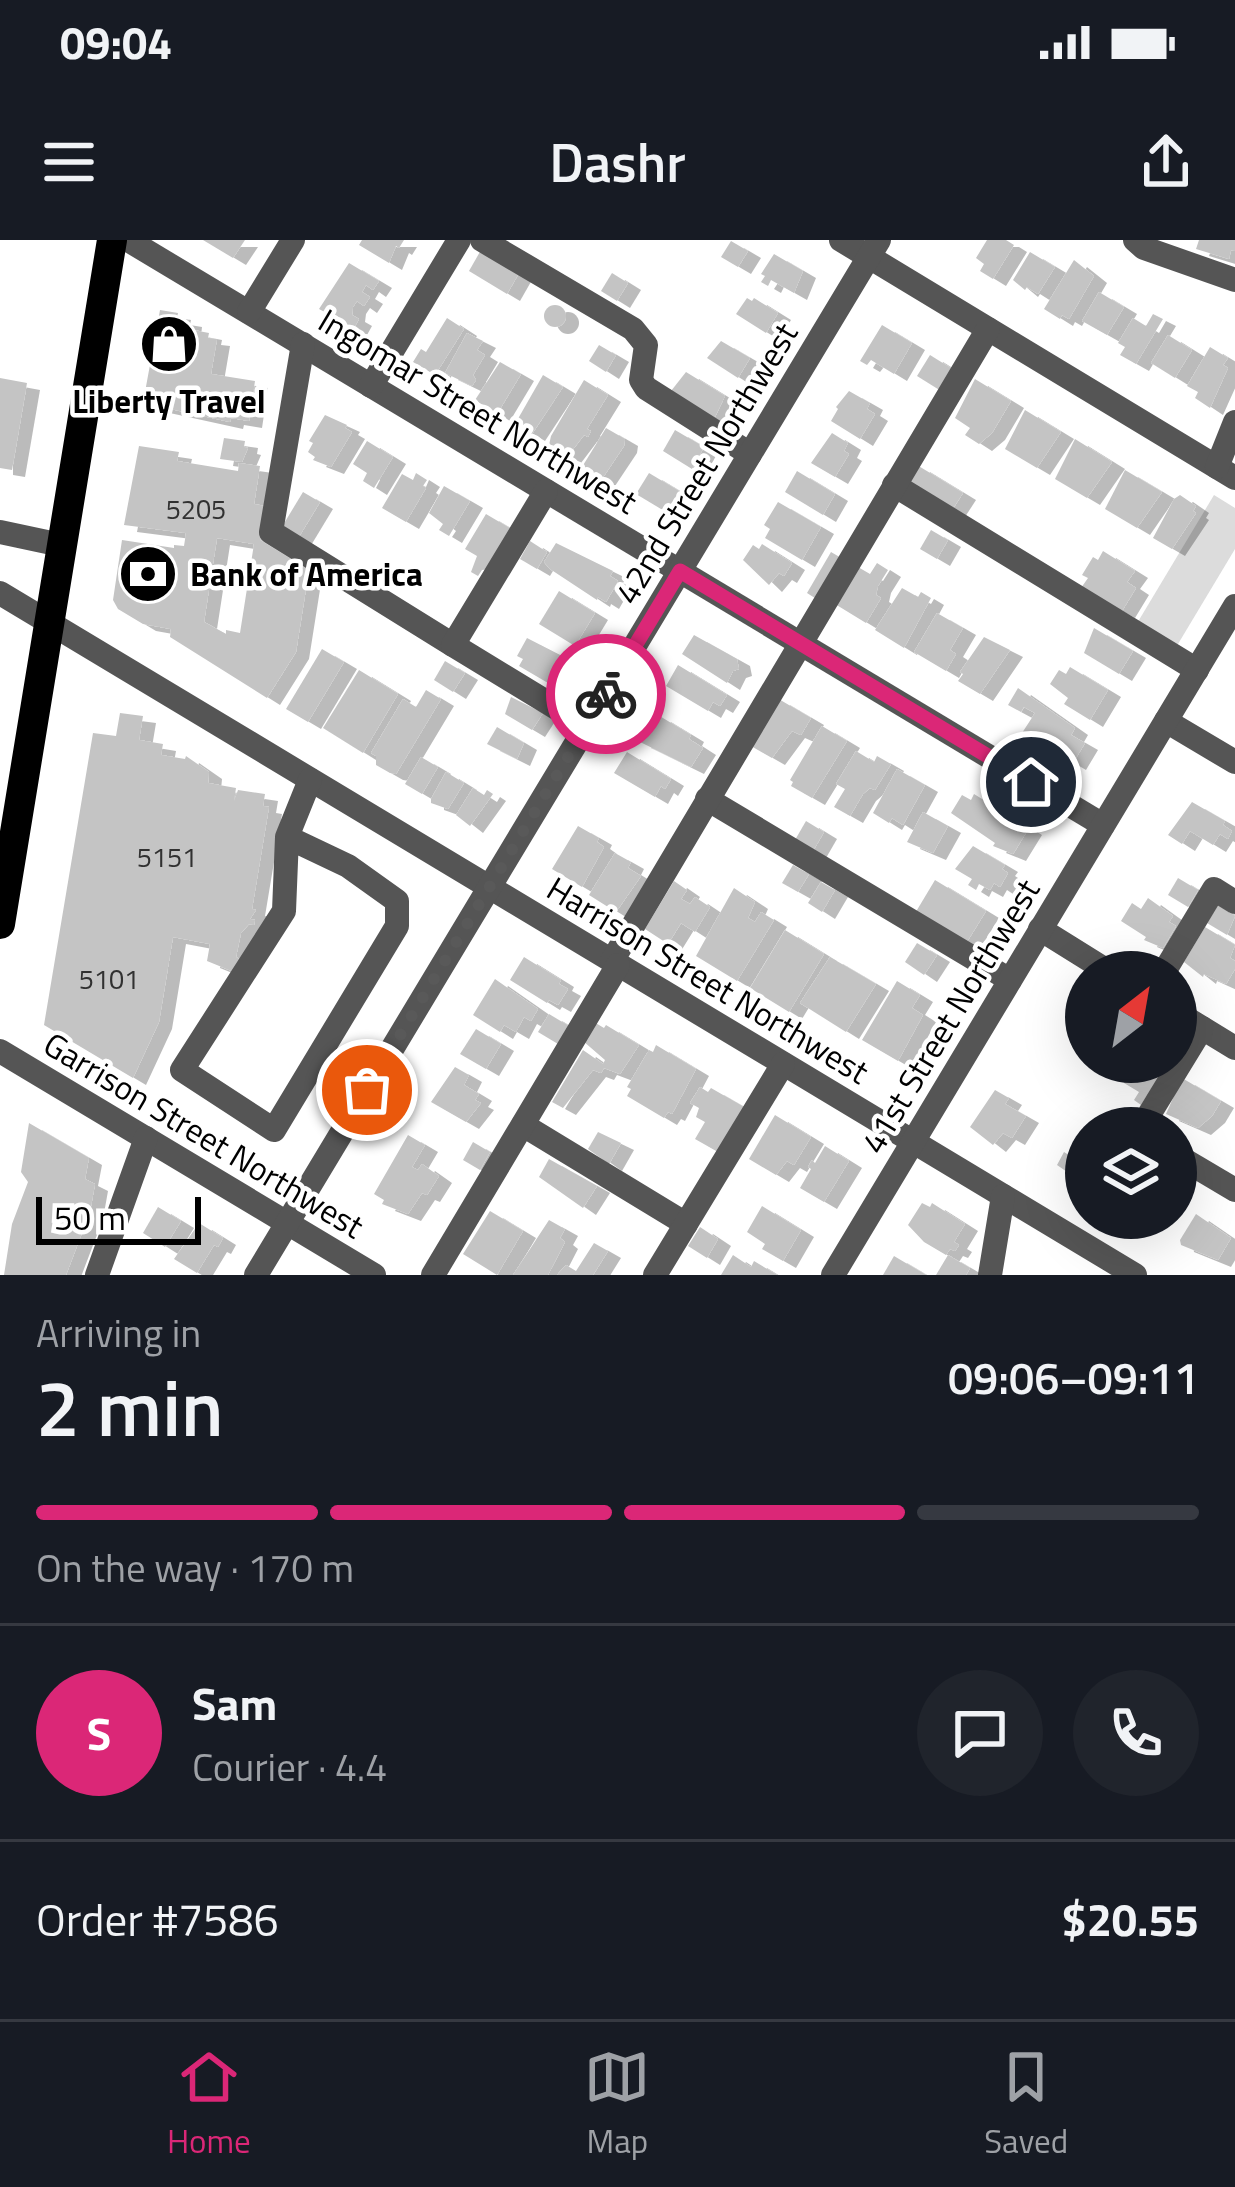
<!DOCTYPE html>
<meta charset="utf-8">
<style>
:root{--surface:#171b24;--page:#20242c;--text:#f1f3f6;--muted:#9ea1a6;--line:#363941;--accent:#db2777}
body{margin:0;font-family:"Titillium Web",sans-serif;background:var(--page);color:var(--text);height:100vh;display:flex;flex-direction:column;font-size:45px;white-space:nowrap}
*{box-sizing:border-box;margin:0}
p{font-size:39px;color:var(--muted)}
.icon{flex:none;width:66px;height:66px;fill:none;stroke:currentColor;stroke-width:2;stroke-linecap:round;stroke-linejoin:round}
.map{position:relative;height:1035px;overflow:hidden}
.details{display:flex;flex-direction:column;background:var(--surface);flex:1}
.details>*{flex:none}
.needle{width:78px;rotate:31deg}
.tools{position:absolute;left:1065px;top:711px;display:grid;gap:24px}
.tools a{display:grid;place-items:center;width:132px;height:132px;border-radius:50%;background:var(--surface);box-shadow:0 12px 48px #0002;font-size:60px}
.scale{position:absolute;left:36px;bottom:30px;width:165px;box-sizing:border-box;padding-left:12px;border:6px solid #000;border-top:0;font-size:33px;line-height:42px;white-space:nowrap;color:#000;-webkit-text-stroke:9px #fff;paint-order:stroke}
.pin{position:absolute;display:grid;place-items:center;width:102px;height:102px;color:#fff;margin:-51px;border:6px solid #fff;border-radius:50%;box-shadow:0 3px 12px #0007}
.courier{position:absolute;display:grid;place-items:center;width:120px;height:120px;margin:-60px;border:9px solid #db2777;border-radius:50%;background:#fff;color:#222;box-shadow:0 3px 15px #0007}
.head em{font-style:normal;font-weight:600}
.head div{display:flex;flex-direction:column-reverse}
.head{display:flex;align-items:center;justify-content:space-between;height:204px;padding:0 36px}
h1{font-size:78px;font-weight:600;line-height:90px}
.bar{display:grid;grid-template-columns:repeat(4,1fr);gap:18px 12px;align-content:center;height:144px;padding:0 36px}
.bar i{height:15px;border-radius:9px;background:var(--line)}
.bar .active{background:var(--accent)}
.bar p{grid-column:span 4}
.line{display:flex;align-items:center;gap:30px;padding:0 36px;border-top:3px solid var(--line)}
.line div{flex:1}
.round{display:grid;place-items:center;flex:none;width:126px;height:126px;border-radius:63px;background:var(--page)}
.status{display:flex;justify-content:space-between;align-items:center;height:84px;padding:0 60px;background:var(--surface);direction:ltr}
.status svg{height:33px;fill:currentColor}
header{display:flex;justify-content:space-between;align-items:center;height:156px;padding:0 36px;background:var(--surface);font-size:54px;font-weight:600}
.tab-bar{display:flex;justify-content:space-around;align-items:center;height:168px;border-top:3px solid var(--line);background:var(--surface);font-size:33px;color:var(--muted)}
.tab-bar a{display:grid;justify-items:center;gap:6px}
.tab-bar .active{color:var(--accent)}
.map>svg:first-child{display:block}
</style>
<div class="status"><b>09:04</b><svg viewBox="0 0 49 12"><path d="M0 12V9h3v3zM5 12V6h3v6zM10 12V3h3v9zM15 12V0h3v12zM26 1h20v11H26zM47 4h2v5h-2z"/></svg></div>
<header><svg class="icon" aria-label="menu" viewBox="0 0 24 24"><path d="M4 6h16M4 12h16M4 18h16"/></svg>Dashr<svg class="icon" aria-label="share" viewBox="0 0 24 24"><path d="M12 15V3M7 8l5-5 5 5M5 13v7h14v-7"/></svg></header>
<div class="map">
<svg width="1235" height="1035" viewBox="0 0 1235 1035">
<defs>
<filter id="shadow"><feDropShadow dx="13" dy="7" stdDeviation="0" flood-color="#0004"/></filter>
</defs>
<rect width="100%" height="100%" fill="#fff"/>
<polygon fill="#dcdcdc" points="1214,255 1235,268 1235,309 1175,409 1136,385"/>
<g fill="#c4c4c4" fill-rule="evenodd" filter="url(#shadow)">
<polygon points="203,0 245,0 233,18"/>
<polygon points="362,0 404,0 399,8 396,6 389,23 359,5"/>
<polygon points="987,0 1006,0 1014,5 993,39 980,31 984,24 976,18"/>
<polygon points="1199,0 1235,0 1235,11 1231,10 1229,19 1196,9"/>
<polygon points="731,1 748,11 738,27 721,17"/>
<polygon points="481,10 519,33 507,54 469,31"/>
<polygon points="1030,12 1055,27 1038,54 1027,47 1025,50 1013,40"/>
<polygon points="774,14 803,31 794,53 771,40 768,46 761,42 765,36 761,34"/>
<polygon points="1074,20 1094,36 1069,79 1062,75 1060,79 1044,69"/>
<polygon points="349,23 379,41 373,50 366,45 362,52 370,57 364,66 357,61 353,67 352,75 359,79 354,88 319,69"/>
<polygon points="612,33 628,43 617,61 601,51"/>
<polygon points="1099,52 1124,67 1107,95 1082,81"/>
<polygon points="747,58 752,61 754,58 778,73 766,93 736,74"/>
<circle cx="555" cy="76" r="11"/>
<polygon points="160,70 178,73 177,78 189,80 188,89 209,93 208,98 217,99 211,134 255,141 249,181 231,178 230,182 143,163"/>
<polygon points="1153,74 1163,79 1136,124 1120,115 1125,107 1118,103 1133,78 1146,86"/>
<polygon points="447,78 464,89 435,135 413,122 421,109 426,112"/>
<polygon points="882,85 912,103 894,134 871,120 867,125 860,121"/>
<polygon points="467,93 483,101 477,110 485,115 473,135 476,140 472,146 445,133"/>
<polygon points="1168,95 1192,110 1175,138 1151,123"/>
<polygon points="721,101 750,118 738,138 707,118"/>
<polygon points="599,105 616,115 606,132 589,121"/>
<polygon points="1210,107 1228,118 1223,125 1228,128 1210,168 1195,158 1198,152 1187,146"/>
<polygon points="930,115 954,130 941,151 917,136"/>
<polygon points="500,122 521,134 497,174 475,160"/>
<polygon points="686,132 725,156 714,179 671,151"/>
<polygon points="543,135 563,147 532,194 515,184"/>
<polygon points="0,138 27,143 12,230 0,228"/>
<polygon points="975,139 1011,161 992,193 979,204 965,195 970,188 955,178"/>
<polygon points="584,140 608,155 587,189 591,191 588,197 584,195 568,216 549,205 551,196"/>
<polygon points="849,151 870,163 867,169 875,174 860,199 831,181 838,169 836,167"/>
<polygon points="1025,170 1061,192 1037,228 1005,209"/>
<polygon points="325,175 347,185 345,188 352,192 331,227 313,220 315,217 308,212 313,203 309,201"/>
<polygon points="606,188 625,199 624,206 602,239 582,227"/>
<polygon points="675,190 704,207 692,229 663,211"/>
<polygon points="832,193 848,203 844,211 849,214 835,237 811,223"/>
<polygon points="224,198 245,201 244,207 248,208 242,222 220,219"/>
<polygon points="1075,199 1112,222 1087,258 1055,239"/>
<polygon points="367,201 393,217 374,248 363,241 367,233 353,224"/>
<path d="M139,206L179,212L177,221L238,231L239,223L260,226L254,264L265,266L260,300L309,330L296,412L267,458L170,397L171,389L143,384L118,369L113,360L122,300L174,308V305L184,306L186,293L124,285ZM217,298L254,304L240,393L226,390V394L204,382Z"/>
<polygon points="917,225 963,253 952,270 907,242"/>
<polygon points="1125,230 1162,252 1137,288 1105,269"/>
<polygon points="797,231 835,254 823,275 785,252"/>
<polygon points="416,233 427,240 423,246 426,248 406,282 382,268 402,234 413,240"/>
<polygon points="649,233 679,251 666,272 636,254"/>
<polygon points="444,246 470,261 449,296 439,290 443,284 429,273"/>
<polygon points="303,252 320,262 297,300 280,290"/>
<polygon points="1180,255 1196,266 1193,271 1196,273 1172,309 1153,298 1174,259"/>
<polygon points="778,262 821,287 802,320 765,298 770,289 764,285"/>
<polygon points="486,274 513,290 489,329 482,330 478,336 471,332 477,316 465,309"/>
<polygon points="931,290 948,300 937,319 920,309"/>
<polygon points="530,301 547,312 537,329 520,319"/>
<polygon points="556,303 613,331 610,336 618,341 606,362 598,357 597,360 550,329 544,322"/>
<polygon points="762,304 792,323 784,336 779,333 769,345 743,320 753,305 759,309"/>
<polygon points="1103,311 1135,331 1127,342 1136,348 1122,371 1081,348 1088,338 1082,335 1093,317 1098,320"/>
<polygon points="831,312 843,319 818,360 807,353"/>
<polygon points="877,323 888,330 878,346 876,355 881,358 866,383 835,364 858,327 870,334"/>
<polygon points="902,348 918,357 921,352 931,358 904,408 875,390"/>
<polygon points="559,351 595,373 575,406 539,384"/>
<polygon points="937,373 963,388 950,410 956,414 946,431 914,412"/>
<polygon points="1094,388 1133,411 1119,434 1084,413"/>
<polygon points="694,395 737,419 739,429 733,431 727,443 682,414"/>
<polygon points="984,397 1010,410 980,454 958,441 963,434 960,432"/>
<polygon points="527,398 564,417 548,443 519,426 523,419 517,416"/>
<polygon points="322,409 344,422 308,482 286,469"/>
<polygon points="445,421 465,433 453,452 434,440"/>
<polygon points="678,425 727,455 720,466 713,462 708,471 666,446"/>
<polygon points="1070,427 1108,450 1090,480 1064,464 1068,458 1050,444 1059,430 1066,434"/>
<polygon points="359,430 398,454 363,513 323,488"/>
<polygon points="1018,448 1075,488 1071,495 1085,503 1073,523 1022,493 1035,473 1024,467 1021,472 1008,465"/>
<polygon points="426,450 441,459 396,534 390,533 376,525 376,516 371,513 403,459 416,467"/>
<polygon points="511,457 543,473 532,490 505,474"/>
<polygon points="777,458 811,478 801,495 792,491 772,518 751,506"/>
<polygon points="120,473 143,476 139,500 163,504 161,515 185,519 186,516 209,532 208,543 236,548 234,561 238,550 265,554 263,566 269,567 252,669 256,670 250,679 255,680 254,685 249,684 241,693 236,717 242,721 234,732 207,721 210,704 173,697 159,782 133,838 44,785 93,493 116,496"/>
<polygon points="658,475 691,495 689,499 703,508 691,527 638,501"/>
<polygon points="822,486 847,501 812,558 791,546 793,542 790,540"/>
<polygon points="497,487 524,503 517,519 487,504"/>
<polygon points="856,511 874,522 877,516 891,524 875,550 870,548 863,554 850,576 834,567 845,549 836,544"/>
<polygon points="627,512 671,539 665,549 661,546 655,557 614,533"/>
<polygon points="421,517 438,527 422,554 405,544"/>
<polygon points="897,529 925,545 903,585 892,578 889,583 873,573"/>
<polygon points="446,532 464,543 448,569 431,563 431,559"/>
<polygon points="473,548 484,555 487,550 493,554 470,586 456,575"/>
<polygon points="974,554 1029,588 1013,614 993,606 995,603 951,573 962,555 971,560"/>
<polygon points="1192,562 1225,581 1223,585 1232,591 1228,599 1220,594 1213,605 1190,591 1182,604 1168,595"/>
<polygon points="923,572 948,586 933,613 907,602"/>
<polygon points="806,581 824,592 813,611 795,600"/>
<polygon points="578,586 599,598 597,602 604,607 582,647 552,629"/>
<polygon points="973,606 1005,625 1002,629 1008,633 1000,647 994,643 990,650 979,644 976,650 968,645 972,639 955,629"/>
<polygon points="615,613 631,622 628,628 641,636 616,672 589,655"/>
<polygon points="793,625 809,634 798,652 782,643"/>
<polygon points="1178,638 1198,650 1188,667 1168,655"/>
<polygon points="935,640 986,671 965,705 914,675"/>
<polygon points="674,641 687,650 681,659 690,664 695,657 710,667 695,692 681,683 668,704 645,689"/>
<polygon points="821,642 835,650 822,672 808,663"/>
<polygon points="734,648 755,662 748,678 755,682 761,672 774,680 737,741 696,716"/>
<polygon points="1148,658 1173,676 1169,682 1176,686 1163,708 1144,700 1146,697 1121,681 1132,663 1141,669"/>
<polygon points="1218,665 1235,676 1227,695 1207,683"/>
<polygon points="1205,687 1235,705 1230,718 1235,721 1235,729 1226,744 1204,734 1203,737 1184,722"/>
<polygon points="785,690 824,714 789,772 750,748"/>
<polygon points="917,703 937,715 924,735 905,722"/>
<polygon points="524,717 561,740 559,744 568,749 558,765 549,760 547,763 510,740"/>
<polygon points="830,717 876,744 846,792 800,763"/>
<polygon points="495,739 538,769 531,781 524,777 516,792 504,785 500,792 473,775"/>
<polygon points="897,741 920,755 912,768 923,775 898,821 862,800"/>
<polygon points="549,774 569,786 558,804 538,792"/>
<polygon points="594,782 604,788 606,785 639,805 620,834 604,828 601,833 593,830 563,868 552,862 583,810 603,824 605,820 583,801"/>
<polygon points="476,789 501,804 486,829 460,814"/>
<polygon points="656,805 696,829 672,874 668,872 664,878 627,856 631,849 627,847 649,810 653,812"/>
<polygon points="1100,822 1157,822 1165,826 1141,865 1134,860 1139,852 1124,843 1127,838"/>
<polygon points="455,827 469,835 464,845 479,854 475,860 481,863 466,882 431,862"/>
<polygon points="1182,838 1221,861 1212,876 1198,888 1166,874"/>
<polygon points="700,847 708,852 711,848 744,867 718,912 695,899 705,882 696,877 699,868 690,863"/>
<polygon points="995,850 1009,858 1005,864 1026,876 1012,898 1003,893 993,905 970,887"/>
<polygon points="775,875 811,897 794,925 787,921 776,935 749,919"/>
<polygon points="29,883 89,918 85,939 95,944 90,972 66,1035 4,1035 12,984 28,942 21,932"/>
<polygon points="598,892 621,903 609,924 588,909"/>
<polygon points="408,895 425,905 412,927 418,930 422,924 439,936 427,955 422,953 408,974 382,964 384,960 374,954"/>
<polygon points="473,902 490,912 480,930 463,920"/>
<polygon points="1079,905 1086,909 1086,945 1057,925 1064,912 1072,917"/>
<polygon points="825,906 849,921 824,962 800,948 811,929 808,927 812,920 815,923"/>
<polygon points="549,919 597,946 583,968 539,937"/>
<polygon points="922,963 930,967 932,963 965,984 954,1002 959,1005 955,1011 950,1009 946,1015 924,1002 908,985"/>
<polygon points="762,966 801,990 783,1021 762,1009 765,1004 747,992"/>
<polygon points="158,967 181,981 165,1007 143,993"/>
<polygon points="490,971 523,991 497,1035 463,1014"/>
<polygon points="1196,974 1231,998 1218,1020 1181,1005 1180,1000"/>
<polygon points="549,980 565,989 560,998 565,1002 548,1035 513,1035"/>
<polygon points="199,983 223,998 218,1007 214,1005 197,1033 174,1019"/>
<polygon points="700,987 718,999 707,1018 688,1006"/>
<polygon points="594,1003 608,1011 593,1035 557,1035 566,1025 576,1031"/>
<polygon points="733,1015 751,1027 754,1021 777,1035 721,1035"/>
<polygon points="948,1015 970,1028 966,1035 936,1035"/>
<polygon points="894,1016 926,1035 883,1035"/>
</g>
<g fill="none" stroke-linecap="round" stroke-linejoin="round">
<g stroke="#555" stroke-width="24">
<polyline points="128,0 1103,585"/>
<polyline points="482,0 633,89 646,105 641,140 646,148 750,214"/>
<polyline points="841,0 1235,238"/>
<polyline points="1135,0 1144,8 1235,40"/>
<polyline points="249,72 293,0"/>
<polyline points="303,104 271,292 453,405"/>
<polyline points="371,146 459,0"/>
<polyline points="1217,227 1235,182"/>
<polyline points="894,245 1197,430"/>
<polyline points="546,251 453,405 586,486"/>
<polyline points="0,292 61,305"/>
<polyline points="0,353 1135,1035"/>
<polyline points="1166,481 1235,522"/>
<polyline points="707,559 1010,740"/>
<polyline points="287,597 348,626 397,661 397,686 274,890 182,830 284,671 287,597 310,540"/>
<polyline points="1040,689 1109,732"/>
<polyline points="612,721 988,89"/>
<polyline points="1164,732 1214,649 1235,662"/>
<polyline points="1176,772 1235,808"/>
<polyline points="0,811 374,1035"/>
<polyline points="523,885 686,984"/>
<polyline points="1147,888 1150,873 1202,788"/>
<polyline points="1176,915 1235,950"/>
<polyline points="97,1035 146,898"/>
<polyline points="256,1035 879,0"/>
<polyline points="433,1035 618,725"/>
<polyline points="655,1035 783,824"/>
<polyline points="833,1035 1235,366"/>
<polyline points="990,1035 1003,956"/>
</g>
<polyline stroke="#000" stroke-width="30" points="0,684 112,0"/>
</g>
<g fill="none" stroke-linecap="round" stroke-linejoin="round">
<polyline stroke="#595959" stroke-width="12" stroke-dasharray="0 21.6" points="367,850 606,454"/>
<polyline stroke="#db2777" stroke-width="15" points="606,454 680,331 1031,542"/>
</g>
<defs>
<symbol id="shop-disc" viewBox="-11 -11 22 22"><circle r="9.5" fill="#000" stroke="#fff"/><path d="M-5-2.5h2.3a2.7 3.5 0 0 1 5.4 0H5L5.5 6h-11ZM-1.5-2.5h3a1.5 2.3 0 0 0-3 0Z" fill="#fff"/></symbol>
<symbol id="bank-disc" viewBox="-11 -11 22 22"><circle r="9.5" fill="#000" stroke="#fff"/><path d="M-6-4H6V4H-6ZM0-2.3a2.3 2.3 0 1 0 0 4.6a2.3 2.3 0 1 0 0-4.6Z" fill="#fff"/></symbol>
</defs>
<g fill-rule="evenodd">
<use href="#shop-disc" x="136" y="71" width="66" height="66"/>
<use href="#bank-disc" x="115" y="301" width="66" height="66"/>
</g>
<g text-anchor="middle" stroke-width="9" stroke-linejoin="round" paint-order="stroke">
<g font-size="27" fill="#313131">
<text x="196" y="279">5205</text>
<text x="167" y="627">5151</text>
<text x="109" y="749">5101</text>
</g>
<g font-size="33" font-weight="bold" fill="#000" stroke="#fff">
<text x="169" y="173">Liberty Travel</text>
<text x="190" y="346" text-anchor="start">Bank of America</text>
</g>
<g font-size="33" fill="#000" stroke="#fff">
<text transform="translate(478 171) rotate(31)" y="12">Ingomar Street Northwest</text>
<text transform="translate(706 223) rotate(-59)" y="12">42nd Street Northwest</text>
<text transform="translate(708 740) rotate(31)" y="12">Harrison Street Northwest</text>
<text transform="translate(950 776) rotate(-59)" y="12">41st Street Northwest</text>
<text transform="translate(204 895) rotate(31)" y="12">Garrison Street Northwest</text>
</g>
</g>
</svg>
<div class="tools">
<a><svg class="needle" viewBox="-14 -14 28 28"><path d="M0-13l5 13h-10z" fill="#e53935"/><path d="M0 13l5-13h-10z" fill="#9ea1a6"/></svg></a>
<a><svg class="icon" aria-label="layers" viewBox="0 0 24 24"><path d="M12 4l9 5-9 5-9-5zM3 14l9 5 9-5"/></svg></a>
</div>
<div class="scale">50 m</div>
<div class="pin" style="left:367px;top:850px;background:#ea580c"><svg class="icon" aria-label="bag" viewBox="0 0 24 24"><path d="M5 8h14l-1 12H6zM9 8a3 3 0 0 1 6 0"/></svg></div>
<div class="pin" style="left:1031px;top:542px;background:#1f2937"><svg class="icon" aria-label="home" viewBox="0 0 24 24"><path d="M3 11l9-7 9 7M6 9v11h12V9"/></svg></div>
<div class="courier" style="left:606px;top:454px"><svg class="icon" aria-label="bike" viewBox="0 0 24 24"><circle cx="6" cy="16" r="4"/><circle cx="18" cy="16" r="4"/><path d="M6 16l4-8h5l3 8M10 8l3 8H6M13 5h3"/></svg></div>
</div>
<section class="details">
<div class="head"><div><h1>2 min</h1><p>Arriving in</p></div><em>09:06–09:11</em></div>
<div class="bar"><i class="active"></i><i class="active"></i><i class="active"></i><i></i><p>On the way · 170 m</p></div>
<div class="line" style="height:216px"><b class="round" style="background:var(--accent);color:#fff">S</b><div><b>Sam</b><p>Courier · 4.4</p></div><a class="round"><svg class="icon" aria-label="chat" viewBox="0 0 24 24"><path d="M4 5h16v11H9l-5 4z"/></svg></a><a class="round"><svg class="icon" aria-label="phone" viewBox="0 0 24 24"><path d="M5 4h4l2 5-3 2q2 4 5 5l2-3 5 2v4C11 20 4 13 5 4z"/></svg></a></div>
<div class="line" style="height:156px"><div>Order #7586</div><b>$20.55</b></div>
</section>
<nav class="tab-bar">
<a class="active"><svg class="icon" aria-label="home" viewBox="0 0 24 24"><path d="M3 11l9-7 9 7M6 9v11h12V9"/></svg>Home</a>
<a><svg class="icon" aria-label="map" viewBox="0 0 24 24"><path d="M3 6l6-2 6 2 6-2v14l-6 2-6-2-6 2zM9 4v14M15 6v14"/></svg>Map</a>
<a><svg class="icon" aria-label="saved" viewBox="0 0 24 24"><path d="M7 4h10v16l-5-4-5 4z"/></svg>Saved</a>
</nav>
